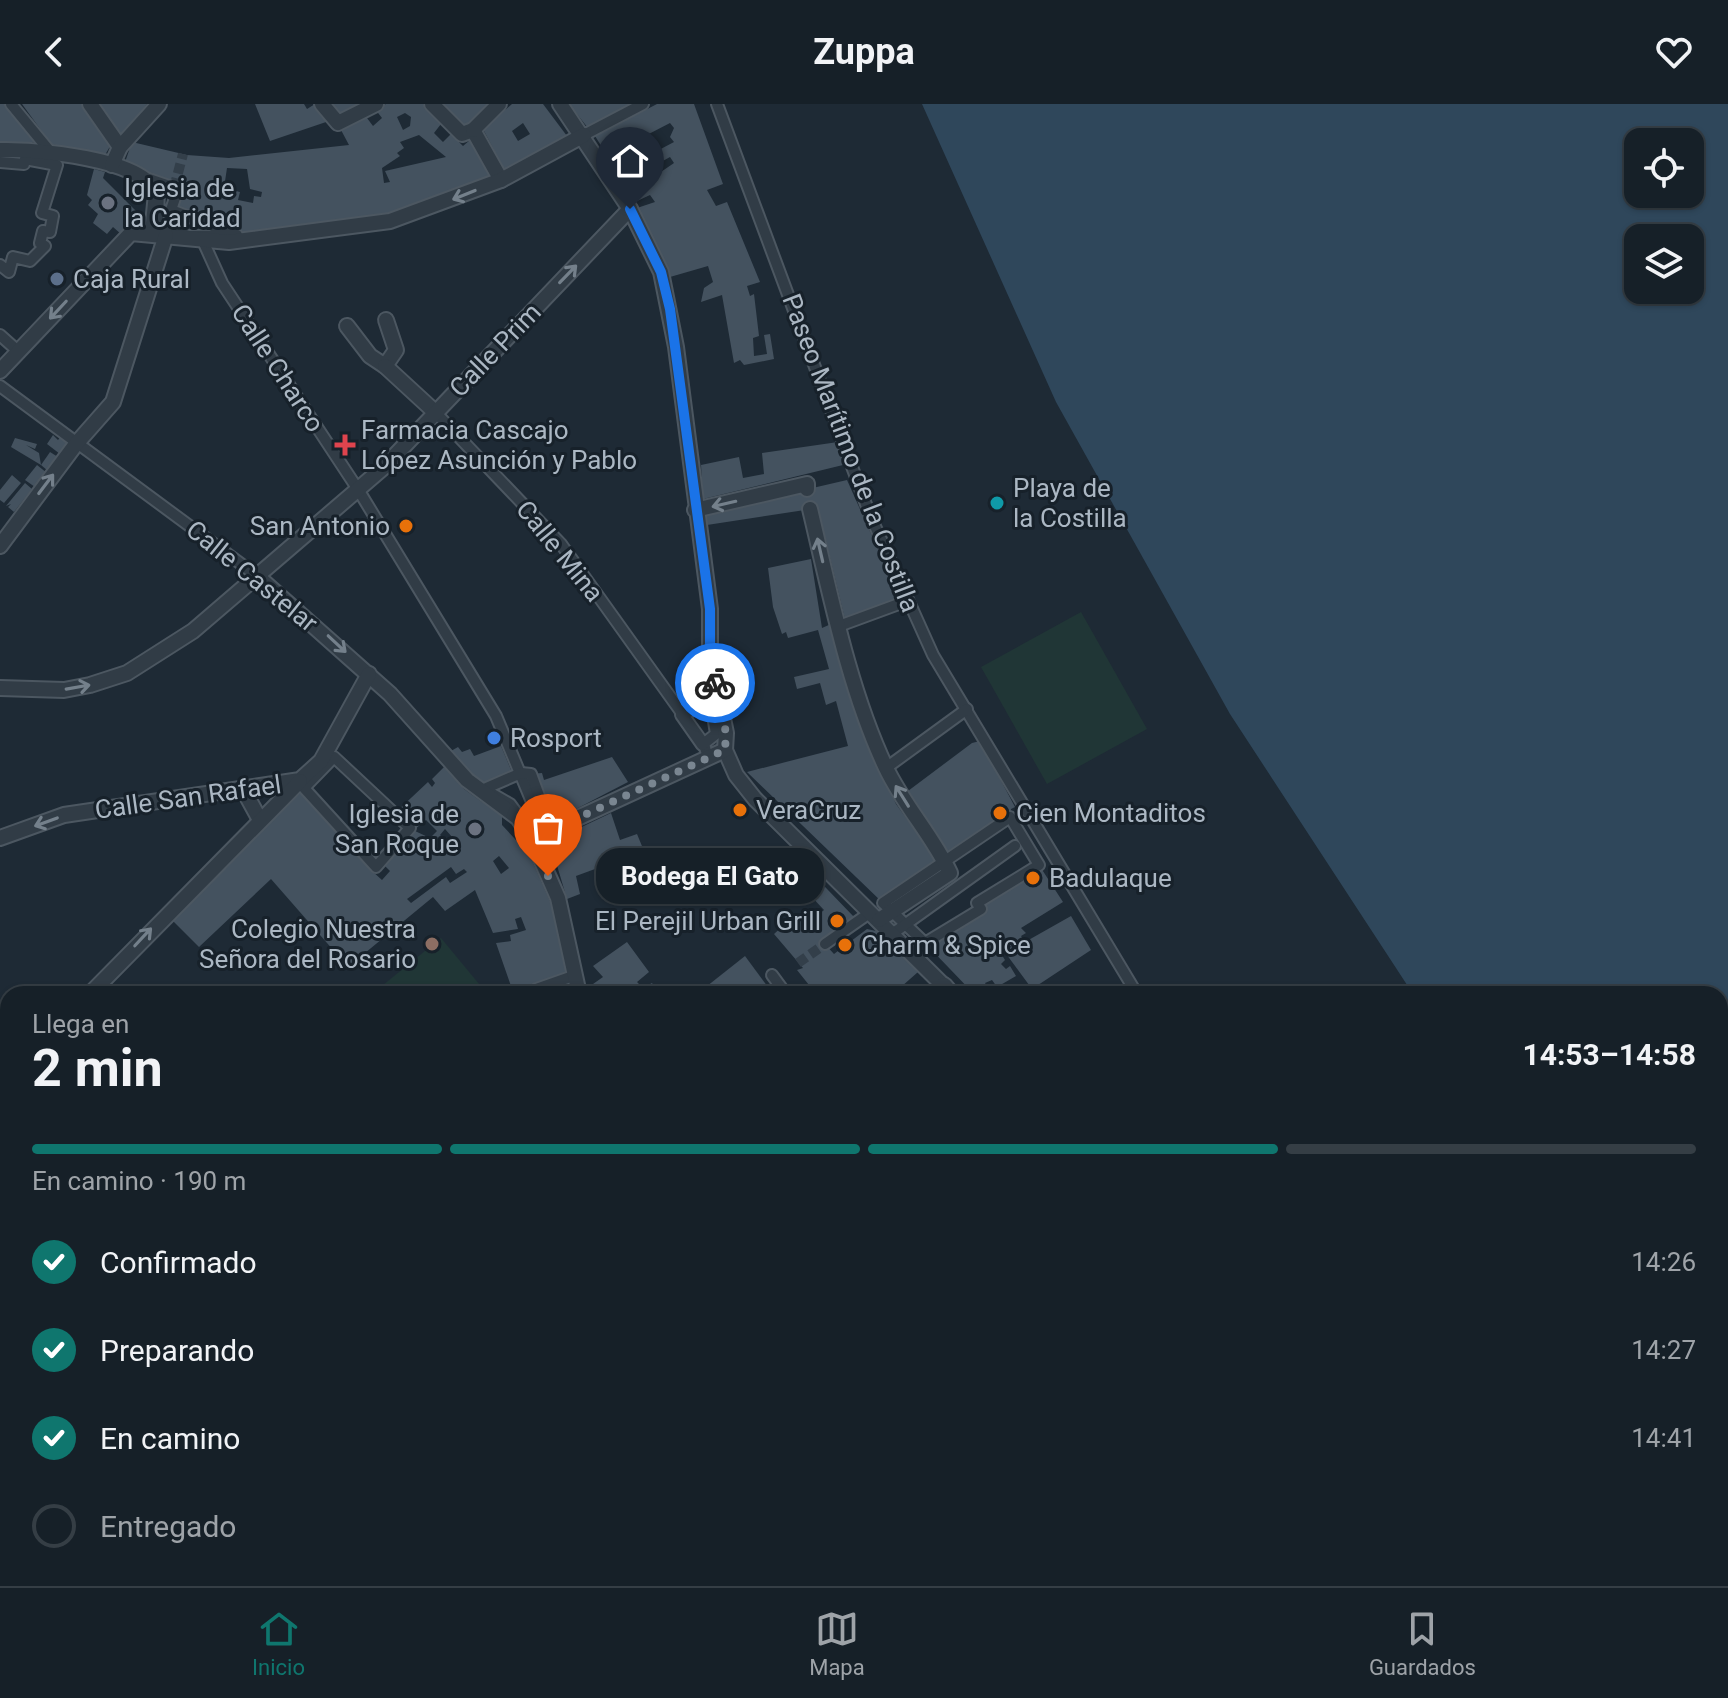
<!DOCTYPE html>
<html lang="es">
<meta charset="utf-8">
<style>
:root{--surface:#162028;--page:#1f2830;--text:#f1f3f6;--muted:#9ea3a8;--line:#353e45;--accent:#0f766e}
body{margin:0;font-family:Roboto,sans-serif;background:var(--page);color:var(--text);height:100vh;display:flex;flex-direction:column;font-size:30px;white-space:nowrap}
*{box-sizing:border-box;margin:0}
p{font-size:26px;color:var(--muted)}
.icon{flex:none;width:44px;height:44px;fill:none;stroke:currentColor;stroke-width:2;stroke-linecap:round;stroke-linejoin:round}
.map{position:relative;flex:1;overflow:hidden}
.panel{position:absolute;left:0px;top:882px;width:1728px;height:600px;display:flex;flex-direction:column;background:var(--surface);border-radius:24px 24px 0 0;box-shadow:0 2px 6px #0004,0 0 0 2px var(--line)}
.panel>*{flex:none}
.fabs{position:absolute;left:1624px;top:24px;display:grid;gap:16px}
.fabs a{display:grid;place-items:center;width:80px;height:80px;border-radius:16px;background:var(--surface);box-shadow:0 2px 6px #0004,0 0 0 2px var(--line);font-size:40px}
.pin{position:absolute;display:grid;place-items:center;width:68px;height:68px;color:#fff;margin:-82px -34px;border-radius:50% 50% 50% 0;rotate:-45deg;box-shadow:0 0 8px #0007}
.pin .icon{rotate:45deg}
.courier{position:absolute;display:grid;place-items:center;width:80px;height:80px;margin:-40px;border:6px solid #1a73e8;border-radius:50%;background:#fff;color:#222;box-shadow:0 2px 10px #0007}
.bubble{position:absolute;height:56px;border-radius:24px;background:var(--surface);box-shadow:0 2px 6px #0004,0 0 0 2px var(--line);font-size:26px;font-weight:700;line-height:56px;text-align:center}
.overview em{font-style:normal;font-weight:700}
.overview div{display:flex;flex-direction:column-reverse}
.overview{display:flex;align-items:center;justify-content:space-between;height:136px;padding:0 32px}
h1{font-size:52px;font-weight:700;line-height:60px}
.bar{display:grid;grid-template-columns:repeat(4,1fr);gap:12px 8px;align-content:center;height:96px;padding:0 32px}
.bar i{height:10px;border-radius:6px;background:var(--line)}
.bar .active{background:var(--accent)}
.bar p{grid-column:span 4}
ol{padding:0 32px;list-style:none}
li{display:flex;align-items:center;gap:24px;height:88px}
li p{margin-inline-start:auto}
li .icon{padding:8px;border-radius:50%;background:var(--accent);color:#fff;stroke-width:4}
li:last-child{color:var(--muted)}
li i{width:44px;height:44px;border:4px solid var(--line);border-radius:50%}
header{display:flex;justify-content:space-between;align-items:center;height:104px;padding:0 32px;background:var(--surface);font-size:36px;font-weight:700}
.tabs{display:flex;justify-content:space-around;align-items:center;height:112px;border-top:2px solid var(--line);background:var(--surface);font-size:22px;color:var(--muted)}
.tabs a{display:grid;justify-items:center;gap:4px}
.tabs .active{color:var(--accent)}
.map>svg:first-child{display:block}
</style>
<header><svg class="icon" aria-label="back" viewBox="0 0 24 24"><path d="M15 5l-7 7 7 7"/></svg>Zuppa<svg class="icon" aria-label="heart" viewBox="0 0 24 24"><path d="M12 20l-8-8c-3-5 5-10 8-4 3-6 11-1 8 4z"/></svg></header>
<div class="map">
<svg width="1728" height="1482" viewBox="0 0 1728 1482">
<rect width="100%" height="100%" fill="#1e2a35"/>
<g fill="#203636">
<polygon points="1081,508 1147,625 1047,680 981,563"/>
<polygon points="441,834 484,886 479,890 372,890"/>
</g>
<path fill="#2f475b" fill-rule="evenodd" d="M922,0H1728V1248L1720,1239V890H1413L1230,610L1056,298ZM1638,38H1690V90H1638ZM1638,134H1690V186H1638Z"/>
<g fill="#44525f" fill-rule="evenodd">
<polygon points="0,0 5,0 38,38 0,39"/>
<polygon points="22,0 85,0 112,39 105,51 51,40"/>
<polygon points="96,0 147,0 123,34"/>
<polygon points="255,0 304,0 307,5 315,0 329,17 270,37"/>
<polygon points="329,0 362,0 339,12"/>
<path d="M386,0H423L441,20L434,29L443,38L451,30L463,42L470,36L491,73L418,105L238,131L171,106L178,85L123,64L132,38L187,51L229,54L349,41L341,26L364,10L373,22L382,14L375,5ZM405,9L411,13L410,22L403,26L397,13ZM419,31L446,53L385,67L390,78L384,79L382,64L400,52L397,49L404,44L400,38ZM227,64L247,65L250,85L262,88L261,93L254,92L253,99L238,96L240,88L224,84Z"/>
<polygon points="437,0 494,0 465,27"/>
<path d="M512,0H543L567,32L505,67L483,25ZM523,19L530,30L518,37L512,27Z"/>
<polygon points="569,0 634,0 588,24"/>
<polygon points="657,0 694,0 723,80 707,86 716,102 727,98 760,178 747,182 750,192 754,190 759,232 753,234 754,252 767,250 764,231 770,230 774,255 744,261 740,256 734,259 722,191 701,198 704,184 713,178 708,162 670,173 637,104 655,98 650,91 635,98 630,89 674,59 670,53 661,58 655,48 674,38 670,33 674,24 670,19 643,33 639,54 642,59 620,72 595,32"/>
<polygon points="94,65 105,68 103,74 136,107 121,130 113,123 107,130 93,119 98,110 88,101 92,96 87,91"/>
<polygon points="65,327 73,334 60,350 47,340 53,331 58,336"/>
<polygon points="15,334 37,340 35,345 26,341 39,349 41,361 11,343"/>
<polygon points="838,338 843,361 703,395 701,361 739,353 743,374 764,370 762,349"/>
<polygon points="50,348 58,353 48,367 41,361"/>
<polygon points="37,361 47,369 35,383 25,376"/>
<polygon points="12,371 21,379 4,399 0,396 0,386"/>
<polygon points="847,376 901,497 845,515 818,404 707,421 705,409"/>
<polygon points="25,379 32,385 14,408 8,403 11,400 6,402"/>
<polygon points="811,455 822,524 831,520 884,674 896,700 940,761 883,799 747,668 848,642 836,597 826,601 820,579 797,585 794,573 829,565 818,526 788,534 786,528 782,530 773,503 768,464"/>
<polygon points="980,637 1015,703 1011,705 1010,713 949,749 908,687 972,639"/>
<polygon points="501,642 514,673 484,685 451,647 458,643 462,648 470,645 474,652"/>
<polygon points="612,653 628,678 549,719 531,670 542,669 544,676"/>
<path d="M445,662L464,685L482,698L493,700L502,710V721L529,750L553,804L568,870L512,885L496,839L511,837L510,831L526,826L521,813L515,815L518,825L493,829L475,786L445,807L433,793L348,863L271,775L199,843L172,816L304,684L376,763L372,767L382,776L390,767L381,758L415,727L430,734L437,727L426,716L414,726L395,709L428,678L432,683L435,679L432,675ZM445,725L460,742L456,746L440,731ZM499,752L509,764L501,770L493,757ZM451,763L456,770L464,765L467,768L450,779L446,773L411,799L407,795Z"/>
<polygon points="611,709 620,736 637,730 644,747 576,772 580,790 567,795 550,738"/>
<polygon points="802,759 854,813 822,837 834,850 867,825 876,827 918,868 893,890 871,890 864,883 857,890 849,886 844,890 829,890 819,880 813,886 797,866 803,864 774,830 797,809 807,820 824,806 809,790 792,802 788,798 795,791 788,785 798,777 793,770"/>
<polygon points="1039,761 1063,798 1021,824 1026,829 1021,832 1025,838 1071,812 1091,846 1032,885 1004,847 1011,843 1002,829 997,832 1002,843 998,845 1005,856 1001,860 1006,865 1010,862 1016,872 997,883 992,876 985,879 990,887 974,890 925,839 981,805 977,799"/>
<polygon points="627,838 649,868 637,878 643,884 652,879 659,890 601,890 593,880 603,873 593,862"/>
<polygon points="745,852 773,890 697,890"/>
<polygon points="1580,1474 1636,1474 1627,1482 1571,1482"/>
</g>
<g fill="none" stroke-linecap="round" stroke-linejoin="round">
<g stroke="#333f4a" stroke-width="10" stroke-dasharray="10 5" stroke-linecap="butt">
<polyline points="174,84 183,50"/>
<polyline points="798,859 825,840"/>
</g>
<defs>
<g id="pedestrian">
<polyline points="11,0 48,45"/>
<polyline points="717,0 870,411 933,551 1137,890"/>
<polyline points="584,31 643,0"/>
<polyline points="0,58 24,60 25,55 57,61 42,109 53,112 50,128 43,127 40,139 45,142 30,157 13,153 9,168 0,161"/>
<polygon points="149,75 178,85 171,106 237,131 189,132 161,123 158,117 159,85"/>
<polyline points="203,137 222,179 359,387 496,612 545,729"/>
<polyline points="0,231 19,248"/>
<polyline points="0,282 256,471"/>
<polyline points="435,308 561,440 704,640 708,654"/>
<polyline points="839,522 907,497"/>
<polygon points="711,599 716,630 702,641 681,611"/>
<polygon points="334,653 410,724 376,763 304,684"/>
<polyline points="886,664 967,605"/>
<polygon points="521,669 531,670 549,719 548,723 532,730 510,700 484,685"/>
<polygon points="1010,713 1039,761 977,799 981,805 925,839 883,799"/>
<polyline points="892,830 1015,742"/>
<polyline points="825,840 871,808"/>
<polyline points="772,871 786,890"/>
<polyline points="522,890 576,871"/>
<polyline points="0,1322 8,1323"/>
<polyline points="1480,1474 1488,1482"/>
<polyline points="1668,1474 1676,1482"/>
<polyline points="1431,1482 1441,1474"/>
<polyline points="1563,1482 1571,1474"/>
</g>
<g id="minor">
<polyline points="90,0 120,43"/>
<polyline points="322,0 338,19 376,0"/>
<polyline points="432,0 462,30 473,26 501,76"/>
<polyline points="560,0 630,105 661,168 676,243 710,505 710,551 726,629 725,646 736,671 755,695 944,882"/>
<polyline points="473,26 499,0"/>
<path d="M0,46C32,45 146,54 156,90L152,129"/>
<polyline points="112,61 120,43 159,0"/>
<polyline points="347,222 370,252 385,262 396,246 386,216"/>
<polyline points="385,262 435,308"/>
<polyline points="0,267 131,129 229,138 390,117 501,76 584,31"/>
<path d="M810,405C830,489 849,586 886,664C904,702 933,732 950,769L879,816"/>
<polyline points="695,406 807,380 807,385"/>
<polyline points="0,442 76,340 113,298 166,131"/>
<polyline points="256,471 390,590 467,676 518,714 532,735 558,794 579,890"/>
<polyline points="0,584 64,586 90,581 127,569 193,527 384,363 630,105"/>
<polyline points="243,685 260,716"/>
<polyline points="0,734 64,711 300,676 321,657 369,570"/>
<polyline points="532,735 725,646"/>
<polyline points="90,890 300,677"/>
<polyline points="0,993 8,992"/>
<polyline points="0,1067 8,1063"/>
<polyline points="34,1474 35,1482"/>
<polyline points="241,1474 330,1479"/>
<polyline points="899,1474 900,1482"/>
<polyline points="1080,1474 1085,1482"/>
<polyline points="462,1482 462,1474"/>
<polyline points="774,1482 774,1474"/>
<polyline points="1174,1482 1187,1474"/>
</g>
<g id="tertiary">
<polyline points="936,890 944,882 951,890"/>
<polyline points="1320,1474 1326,1482"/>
<polyline points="53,1482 63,1474"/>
<polyline points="650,1482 651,1474"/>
</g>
</defs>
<use href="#pedestrian" stroke="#4c5761" stroke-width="14"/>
<use href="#minor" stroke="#4c5761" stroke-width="18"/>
<use href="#tertiary" stroke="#4c5761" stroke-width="20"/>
<use href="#pedestrian" stroke="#313c46" stroke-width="10"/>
<use href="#minor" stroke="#313c46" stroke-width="14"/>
<use href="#tertiary" stroke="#313c46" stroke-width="16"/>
</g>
<defs><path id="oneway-shaft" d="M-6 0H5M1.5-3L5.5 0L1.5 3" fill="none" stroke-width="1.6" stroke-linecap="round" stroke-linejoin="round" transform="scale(2)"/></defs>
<g stroke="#74808b">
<use href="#oneway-shaft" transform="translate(464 91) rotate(158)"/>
<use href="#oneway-shaft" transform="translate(568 170) rotate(-46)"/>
<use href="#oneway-shaft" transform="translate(58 206) rotate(133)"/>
<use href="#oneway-shaft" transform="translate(46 380) rotate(-53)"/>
<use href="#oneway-shaft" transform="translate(724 400) rotate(167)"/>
<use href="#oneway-shaft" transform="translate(820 446) rotate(-103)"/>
<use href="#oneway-shaft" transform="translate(337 540) rotate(43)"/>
<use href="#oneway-shaft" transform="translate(78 583) rotate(-10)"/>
<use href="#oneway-shaft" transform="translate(902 692) rotate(-122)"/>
<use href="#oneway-shaft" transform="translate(46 718) rotate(160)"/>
<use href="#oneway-shaft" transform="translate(143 833) rotate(-47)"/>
</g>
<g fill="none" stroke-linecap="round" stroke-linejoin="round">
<polyline stroke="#7a8691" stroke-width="8" stroke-dasharray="0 14.4" points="548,772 532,735 725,646 726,629 715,579"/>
<polyline stroke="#1a73e8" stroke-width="10" points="630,105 661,168 670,205 710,505 710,551 715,579"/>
</g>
<g fill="#6b7280" stroke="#17212a" stroke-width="3">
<circle cx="108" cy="99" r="8"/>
<circle cx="475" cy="725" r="8"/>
</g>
<circle fill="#5c6f8a" stroke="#17212a" stroke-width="3" cx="57" cy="175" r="8"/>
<path fill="#e0444e" stroke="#17212a" stroke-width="3" d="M341 329h8v8h8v8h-8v8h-8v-8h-8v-8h8z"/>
<circle fill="#0f9aa8" stroke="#17212a" stroke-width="3" cx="997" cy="399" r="8"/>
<g fill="#e8710a" stroke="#17212a" stroke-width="3">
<circle cx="406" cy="422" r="8"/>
<circle cx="740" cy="706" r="8"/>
<circle cx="1000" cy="709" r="8"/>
<circle cx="1033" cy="774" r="8"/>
<circle cx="837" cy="817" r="8"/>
<circle cx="845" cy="841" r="8"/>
</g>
<circle fill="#3f7fe0" stroke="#17212a" stroke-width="3" cx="494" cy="634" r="8"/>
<circle fill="#8d6e63" stroke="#17212a" stroke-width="3" cx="432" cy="840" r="8"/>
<g text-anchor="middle" stroke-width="6" stroke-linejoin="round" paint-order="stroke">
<g font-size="26" fill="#abb7c3" stroke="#17212a" text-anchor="start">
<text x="124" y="93">Iglesia de<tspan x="124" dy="30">la Caridad</tspan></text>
<text x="73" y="184">Caja Rural</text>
<text x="361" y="335">Farmacia Cascajo<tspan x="361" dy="30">López Asunción y Pablo</tspan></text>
<text x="1013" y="393">Playa de<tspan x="1013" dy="30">la Costilla</tspan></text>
<text x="390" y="431" text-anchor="end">San Antonio</text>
<text x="510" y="643">Rosport</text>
<text x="756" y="715">VeraCruz</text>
<text x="1016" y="718">Cien Montaditos</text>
<text x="459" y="719" text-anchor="end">Iglesia de<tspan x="459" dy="30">San Roque</tspan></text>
<text x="1049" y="783">Badulaque</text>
<text x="821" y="826" text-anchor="end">El Perejil Urban Grill</text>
<text x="416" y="834" text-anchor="end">Colegio Nuestra<tspan x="416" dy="30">Señora del Rosario</tspan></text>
<text x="861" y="850">Charm &amp; Spice</text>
</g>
<g font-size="26" fill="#abb7c3" stroke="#17212a">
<text transform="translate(495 246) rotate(-46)" y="9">Calle Prim</text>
<text transform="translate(278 264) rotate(57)" y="9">Calle Charco</text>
<text transform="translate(851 349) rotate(69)" y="9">Paseo Marítimo de la Costilla</text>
<text transform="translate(560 447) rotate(51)" y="9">Calle Mina</text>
<text transform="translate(252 472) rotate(39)" y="9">Calle Castelar</text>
<text transform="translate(188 693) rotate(-8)" y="9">Calle San Rafael</text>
</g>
</g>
</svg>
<div class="fabs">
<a><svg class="icon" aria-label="locate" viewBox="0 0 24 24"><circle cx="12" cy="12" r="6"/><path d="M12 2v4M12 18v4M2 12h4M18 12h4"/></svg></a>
<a><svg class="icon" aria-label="layers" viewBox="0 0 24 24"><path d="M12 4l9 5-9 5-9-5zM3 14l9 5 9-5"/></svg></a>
</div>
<div class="pin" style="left:548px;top:772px;background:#ea580c"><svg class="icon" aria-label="bag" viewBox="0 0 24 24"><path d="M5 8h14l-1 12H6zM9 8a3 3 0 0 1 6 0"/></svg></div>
<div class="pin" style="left:630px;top:105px;background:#1f2937"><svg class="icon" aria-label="home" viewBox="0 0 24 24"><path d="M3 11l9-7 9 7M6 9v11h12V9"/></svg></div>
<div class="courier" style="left:715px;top:579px"><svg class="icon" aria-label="bike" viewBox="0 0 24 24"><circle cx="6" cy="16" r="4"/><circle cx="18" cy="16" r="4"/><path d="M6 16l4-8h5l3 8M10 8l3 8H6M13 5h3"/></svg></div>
<div class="bubble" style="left:596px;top:744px;width:228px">Bodega El Gato</div>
<section class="panel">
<div class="overview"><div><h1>2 min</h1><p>Llega en</p></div><em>14:53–14:58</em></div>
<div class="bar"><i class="active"></i><i class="active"></i><i class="active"></i><i></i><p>En camino · 190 m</p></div>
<ol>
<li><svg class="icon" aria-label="check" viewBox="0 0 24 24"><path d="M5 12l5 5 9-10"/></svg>Confirmado<p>14:26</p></li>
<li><svg class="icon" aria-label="check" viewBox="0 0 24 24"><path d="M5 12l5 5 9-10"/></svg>Preparando<p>14:27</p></li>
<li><svg class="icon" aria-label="check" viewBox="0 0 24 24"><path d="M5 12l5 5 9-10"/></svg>En camino<p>14:41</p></li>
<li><i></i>Entregado</li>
</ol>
</section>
</div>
<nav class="tabs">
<a class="active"><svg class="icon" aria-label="home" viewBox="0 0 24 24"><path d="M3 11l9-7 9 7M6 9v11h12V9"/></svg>Inicio</a>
<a><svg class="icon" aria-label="map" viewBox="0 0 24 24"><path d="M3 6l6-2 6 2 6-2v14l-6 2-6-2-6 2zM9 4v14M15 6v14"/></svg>Mapa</a>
<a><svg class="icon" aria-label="saved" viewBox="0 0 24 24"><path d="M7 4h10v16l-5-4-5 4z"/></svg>Guardados</a>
</nav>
